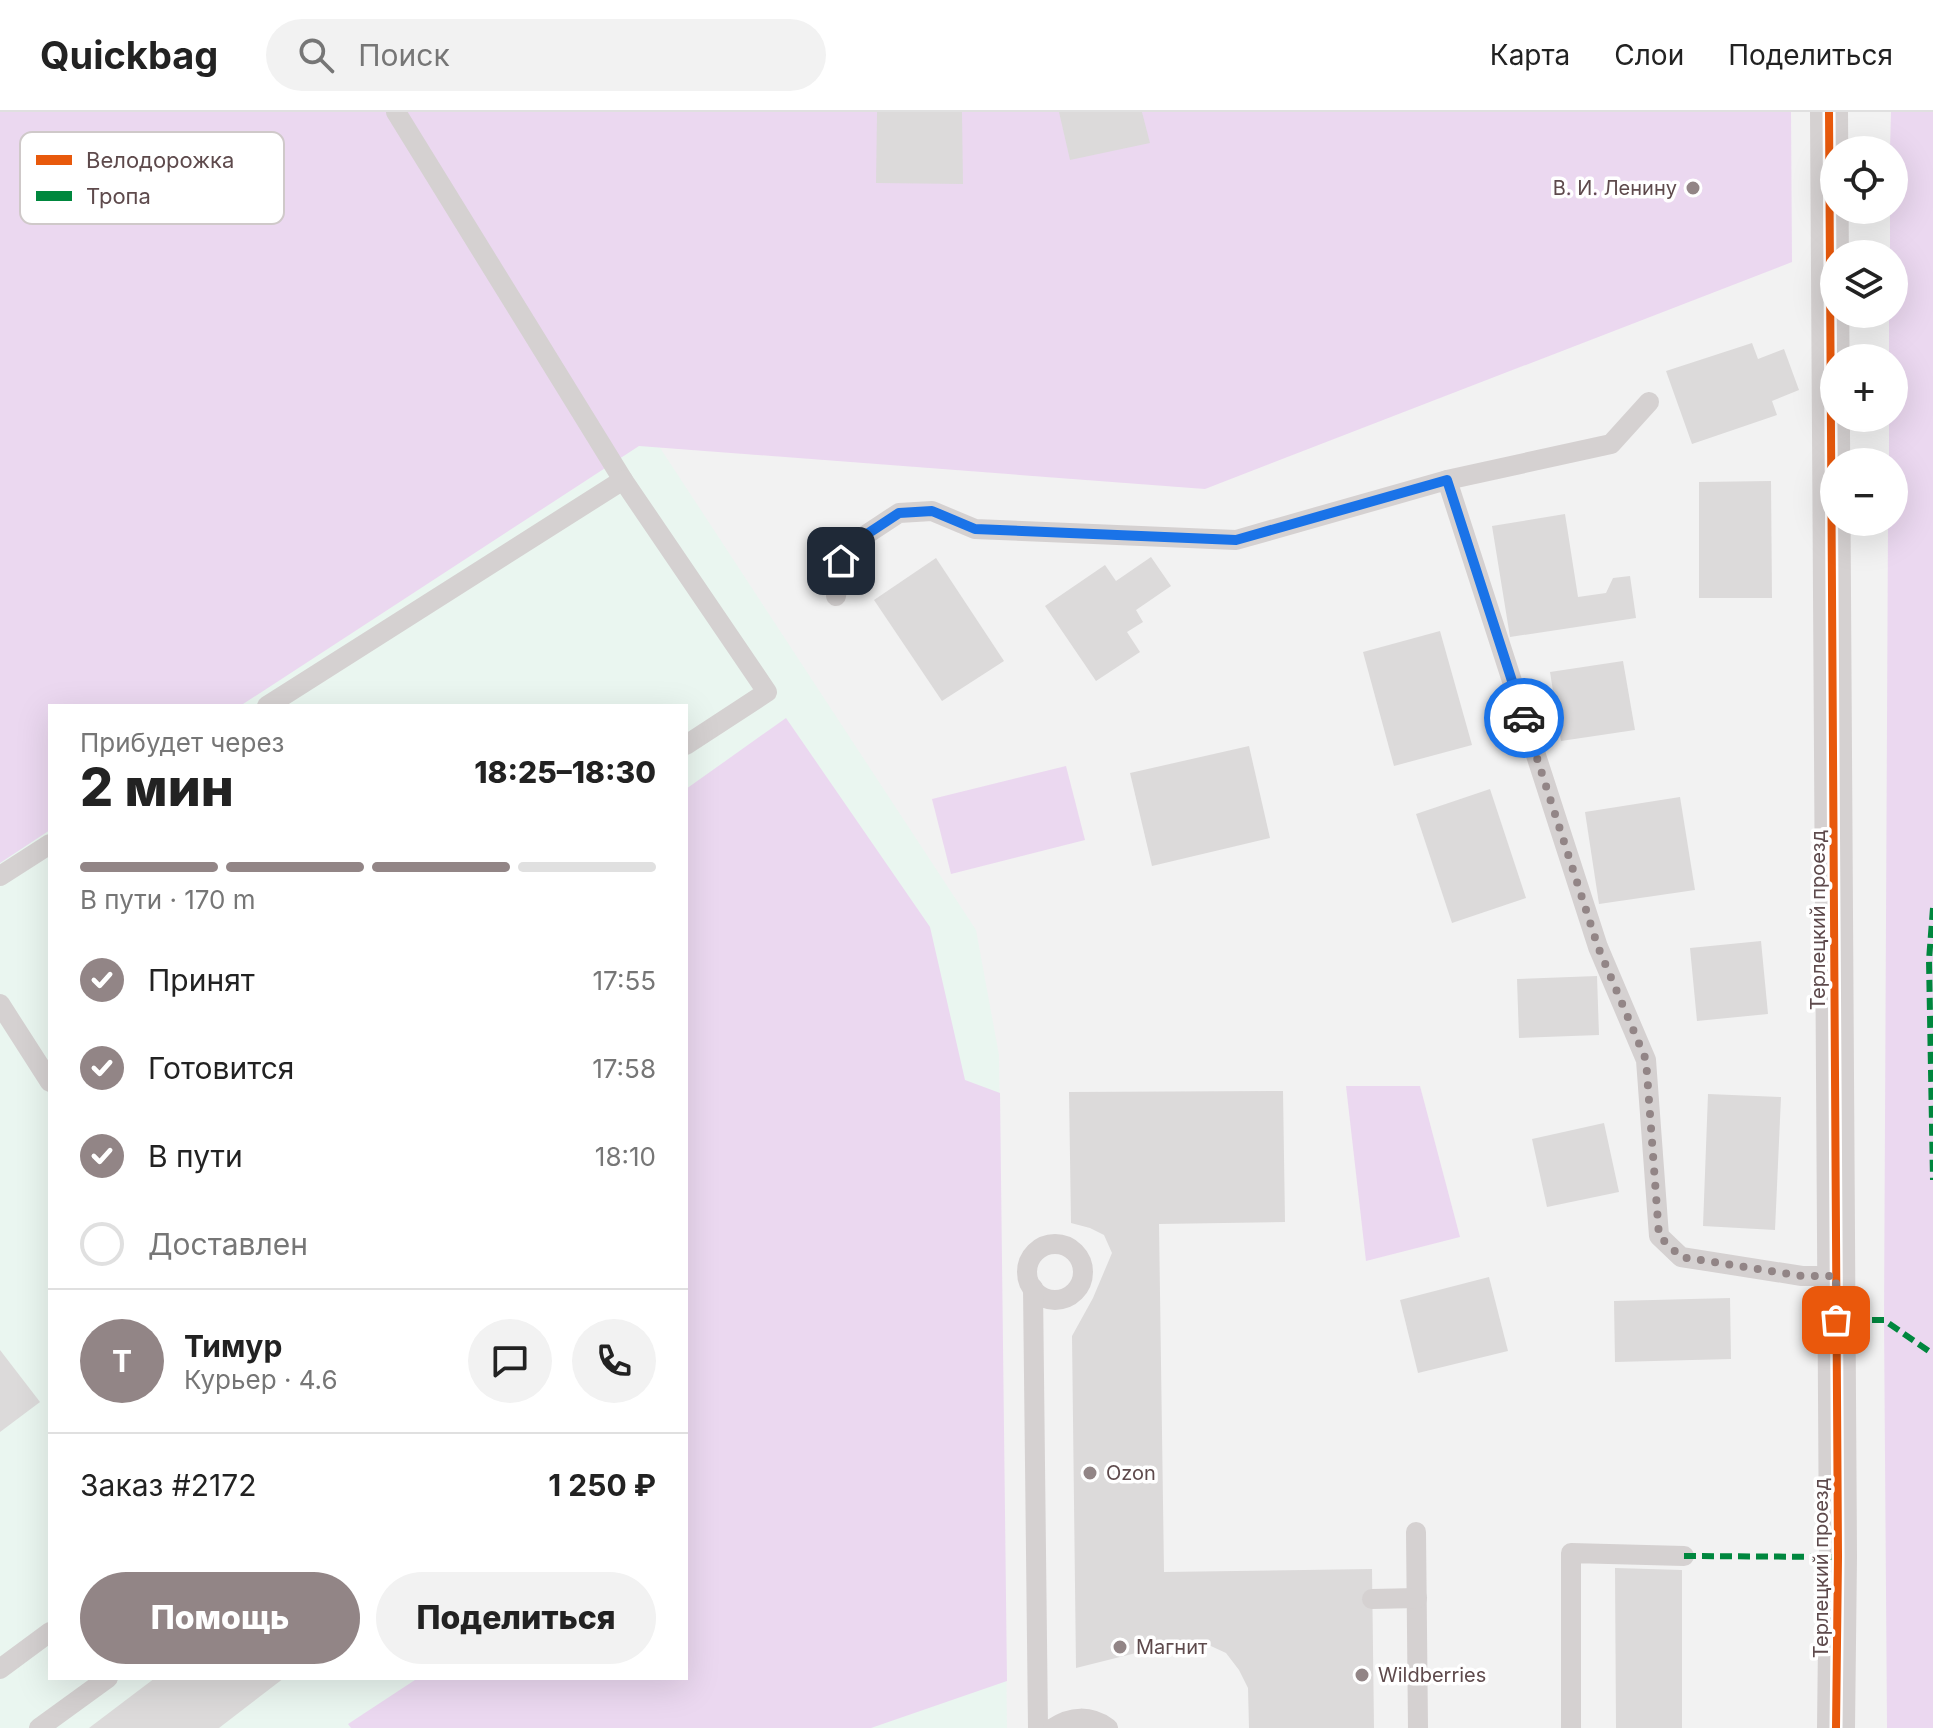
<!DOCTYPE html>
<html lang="ru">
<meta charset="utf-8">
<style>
:root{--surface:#fff;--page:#f2f2f2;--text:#222;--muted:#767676;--line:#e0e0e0;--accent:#928586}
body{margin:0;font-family:Inter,sans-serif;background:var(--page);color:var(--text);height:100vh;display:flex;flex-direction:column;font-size:30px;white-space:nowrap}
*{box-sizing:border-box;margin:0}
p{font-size:26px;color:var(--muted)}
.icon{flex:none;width:44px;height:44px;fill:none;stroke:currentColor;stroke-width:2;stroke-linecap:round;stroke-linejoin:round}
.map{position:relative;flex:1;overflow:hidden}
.sheet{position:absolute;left:48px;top:592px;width:640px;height:976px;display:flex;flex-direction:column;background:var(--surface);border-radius:0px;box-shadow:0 8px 32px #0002}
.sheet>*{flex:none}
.controls{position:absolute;left:1820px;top:24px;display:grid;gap:16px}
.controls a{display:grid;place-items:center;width:88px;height:88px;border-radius:50%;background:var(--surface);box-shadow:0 8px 32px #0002;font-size:40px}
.pin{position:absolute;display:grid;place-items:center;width:68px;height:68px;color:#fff;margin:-34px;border-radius:16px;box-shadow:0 4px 12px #0006}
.courier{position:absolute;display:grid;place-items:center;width:80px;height:80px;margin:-40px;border:6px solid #1a73e8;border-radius:50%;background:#fff;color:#222;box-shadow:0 2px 10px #0007}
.head em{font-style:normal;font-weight:800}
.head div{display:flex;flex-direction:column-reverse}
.head{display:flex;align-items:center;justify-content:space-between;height:136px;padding:0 32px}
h1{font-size:52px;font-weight:800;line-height:60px}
.bar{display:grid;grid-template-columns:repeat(4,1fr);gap:12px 8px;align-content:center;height:96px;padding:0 32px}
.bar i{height:10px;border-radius:6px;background:var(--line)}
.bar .selected{background:var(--accent)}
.bar p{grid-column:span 4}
.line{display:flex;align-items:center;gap:20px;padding:0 32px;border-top:2px solid var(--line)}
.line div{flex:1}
.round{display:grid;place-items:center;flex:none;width:84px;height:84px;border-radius:42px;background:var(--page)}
ol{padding:0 32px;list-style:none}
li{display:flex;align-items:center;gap:24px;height:88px}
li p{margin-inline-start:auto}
li .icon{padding:8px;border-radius:50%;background:var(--accent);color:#fff;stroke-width:4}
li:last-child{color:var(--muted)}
li i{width:44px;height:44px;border:4px solid var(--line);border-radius:50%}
.cta{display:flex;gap:16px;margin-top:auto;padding:16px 32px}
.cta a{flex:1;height:92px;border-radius:48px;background:var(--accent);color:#fff;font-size:32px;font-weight:800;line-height:92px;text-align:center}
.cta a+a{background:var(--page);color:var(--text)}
header{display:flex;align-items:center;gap:48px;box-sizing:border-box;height:112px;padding:0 40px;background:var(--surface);border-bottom:2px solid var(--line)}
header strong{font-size:38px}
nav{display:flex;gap:44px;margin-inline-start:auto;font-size:28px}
.search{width:560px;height:72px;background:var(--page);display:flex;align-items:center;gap:20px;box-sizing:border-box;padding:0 28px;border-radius:44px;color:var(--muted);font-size:30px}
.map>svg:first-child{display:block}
</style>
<header>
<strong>Quickbag</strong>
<div class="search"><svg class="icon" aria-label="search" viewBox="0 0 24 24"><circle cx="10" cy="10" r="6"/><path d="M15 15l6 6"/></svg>Поиск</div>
<nav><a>Карта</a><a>Слои</a><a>Поделиться</a></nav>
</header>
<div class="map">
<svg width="1933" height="1616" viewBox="0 0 1933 1616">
<rect width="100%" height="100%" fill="#f2f2f2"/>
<path fill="#eaf6f0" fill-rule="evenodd" d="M440,0L976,818L999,943L1007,1616H0V114ZM50,594H686V1566H50Z"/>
<g fill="#ebd8f0">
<polygon points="0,0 1791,0 1792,150 1205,377 639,334 240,594 50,594 50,718 0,751"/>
<polygon points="1891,0 1933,0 1933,1616 1887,1616 1884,1208 1888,410 1894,410 1894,350 1889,350 1889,306 1894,306 1894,246 1889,246 1889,202 1894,202 1894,142 1890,142 1890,98 1894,98 1894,38 1890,38"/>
<polygon points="786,606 930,815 965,968 1000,981 1007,1569 871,1616 351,1616 348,1612 418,1566 686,1566 686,677"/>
<polygon points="1066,654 1085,728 951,762 932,687"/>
<polygon points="1346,974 1420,974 1460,1125 1366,1149"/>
</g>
<g fill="#dcdada">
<polygon points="877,0 962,0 963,72 876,71"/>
<polygon points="1059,0 1142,0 1150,31 1070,48"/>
<polygon points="1752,231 1758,247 1784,237 1799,278 1772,289 1777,303 1692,332 1666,259"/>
<polygon points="1771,369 1772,486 1699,486 1699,370"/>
<polygon points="1565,402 1578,485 1606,481 1613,466 1630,464 1636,506 1510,525 1492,414"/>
<polygon points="1151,445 1171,474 1136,498 1143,510 1127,520 1140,540 1096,569 1045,494 1105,453 1116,469"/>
<polygon points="936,446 1004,549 942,589 874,488"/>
<polygon points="1440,519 1472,633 1394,654 1363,540"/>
<polygon points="1623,549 1635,618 1561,629 1550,560"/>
<polygon points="1249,634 1270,726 1152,754 1130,661"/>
<polygon points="1490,677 1526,786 1452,811 1416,702"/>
<polygon points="1680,685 1695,778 1599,792 1585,700"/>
<polygon points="1761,829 1768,902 1697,909 1690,836"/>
<polygon points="1597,864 1599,923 1519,926 1517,867"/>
<polygon points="1283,979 1285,1110 1159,1112 1164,1460 1372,1457 1374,1616 1249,1616 1248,1576 1239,1558 1226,1541 1200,1529 1176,1531 1076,1556 1072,1224 1093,1186 1112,1141 1104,1123 1090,1116 1071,1111 1069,980"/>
<polygon points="1708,982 1781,985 1775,1118 1703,1114"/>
<polygon points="1604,1011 1619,1080 1547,1095 1532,1027"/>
<polygon points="1489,1165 1508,1239 1418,1261 1400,1188"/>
<polygon points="1730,1186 1731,1247 1615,1250 1614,1189"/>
<polygon points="0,1238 40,1290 0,1320"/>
<polygon points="1615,1456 1682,1458 1682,1616 1616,1616"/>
<polygon points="155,1566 284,1566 219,1616 89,1616"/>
</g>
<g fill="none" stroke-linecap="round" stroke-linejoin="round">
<g stroke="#d5d1d1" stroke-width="20">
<polyline points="396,0 623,368"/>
<polyline points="1447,368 1611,332 1649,290"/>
<polyline points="836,484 841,449 858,428 899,401 932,399 975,417 1236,428 1447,368 1598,835 1646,948 1659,1124 1681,1145 1802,1164 1836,1164"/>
<polyline points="267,594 623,368 767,580 686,633"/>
<polyline points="0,764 50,732"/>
<polyline points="0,892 50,970"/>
<circle cx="1055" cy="1160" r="28"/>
<polyline points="1033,1176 1038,1616"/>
<polyline points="1416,1420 1418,1616"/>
<polyline points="1372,1487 1417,1486"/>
<polyline points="0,1557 50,1520"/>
<polyline points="39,1616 108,1566"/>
<path d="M1053,1616C1071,1604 1090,1603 1108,1616"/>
<polyline points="1571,1616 1571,1441 1684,1444"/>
</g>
<polyline stroke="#d5d1d1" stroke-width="38" points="1829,0 1838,1445 1836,1616"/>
<g stroke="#00873e" stroke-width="6" stroke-dasharray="12 6" stroke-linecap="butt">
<polyline points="1933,796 1929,848 1933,1068"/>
<polyline points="1836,1208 1884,1208 1933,1242"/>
<polyline points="1684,1444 1838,1445"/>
</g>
<defs>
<polyline id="cycleway" points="1829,0 1838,1445 1836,1616"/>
</defs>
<use href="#cycleway" stroke="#fff" stroke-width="13"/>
<use href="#cycleway" stroke="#e8590c" stroke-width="8"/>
</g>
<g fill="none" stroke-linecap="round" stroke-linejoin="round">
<polyline stroke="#928586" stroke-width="8" stroke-dasharray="0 14.4" points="1524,606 1598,835 1646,948 1659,1124 1681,1145 1802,1164 1836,1164 1836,1208"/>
<polyline stroke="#1a73e8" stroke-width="10" points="841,449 858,428 899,401 932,399 975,417 1236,428 1447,368 1524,606"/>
</g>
<g fill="#928586" stroke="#fff" stroke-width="3">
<circle cx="1693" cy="76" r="8"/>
<circle cx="1090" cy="1361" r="8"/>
<circle cx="1120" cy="1535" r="8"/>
<circle cx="1362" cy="1563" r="8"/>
</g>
<g text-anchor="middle" stroke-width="7" stroke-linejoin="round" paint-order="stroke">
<g font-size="20" fill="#5e4a4c" stroke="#fff" text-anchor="start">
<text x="1677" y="83" text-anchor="end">В. И. Ленину</text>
<text x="1106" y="1368">Ozon</text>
<text x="1136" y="1542">Магнит</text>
<text x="1378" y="1570">Wildberries</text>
</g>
<g font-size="20" fill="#5e4a4c" stroke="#fff">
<text transform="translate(1818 808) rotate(-90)" y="7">Терлецкий проезд</text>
<text transform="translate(1821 1456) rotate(-90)" y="7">Терлецкий проезд</text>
</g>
</g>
<rect x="20" y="20" width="264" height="92" rx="12" fill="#fff" stroke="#cfc9c9" stroke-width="2"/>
<rect x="36" y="43" width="36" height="10" fill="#e8590c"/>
<rect x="36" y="79" width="36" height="10" fill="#00873e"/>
<g font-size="22" fill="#5e4a4c">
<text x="86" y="56">Велодорожка</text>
<text x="86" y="92">Тропа</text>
</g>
</svg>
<div class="controls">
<a><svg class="icon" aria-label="locate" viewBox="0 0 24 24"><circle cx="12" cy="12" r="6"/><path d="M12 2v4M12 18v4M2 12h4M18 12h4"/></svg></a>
<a><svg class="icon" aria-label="layers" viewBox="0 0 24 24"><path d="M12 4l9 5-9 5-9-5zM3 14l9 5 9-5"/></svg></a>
<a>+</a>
<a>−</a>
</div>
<div class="pin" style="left:1836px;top:1208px;background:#ea580c"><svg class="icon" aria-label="bag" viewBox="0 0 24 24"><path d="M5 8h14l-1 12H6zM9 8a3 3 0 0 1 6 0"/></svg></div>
<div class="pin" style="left:841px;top:449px;background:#1f2937"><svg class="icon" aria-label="home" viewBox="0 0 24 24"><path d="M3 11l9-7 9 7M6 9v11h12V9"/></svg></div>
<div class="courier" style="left:1524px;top:606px"><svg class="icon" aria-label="car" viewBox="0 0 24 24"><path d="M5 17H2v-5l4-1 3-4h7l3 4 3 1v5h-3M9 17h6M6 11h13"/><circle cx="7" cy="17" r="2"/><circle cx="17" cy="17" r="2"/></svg></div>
<section class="sheet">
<div class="head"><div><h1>2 мин</h1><p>Прибудет через</p></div><em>18:25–18:30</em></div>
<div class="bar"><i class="selected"></i><i class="selected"></i><i class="selected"></i><i></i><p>В пути · 170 m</p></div>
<ol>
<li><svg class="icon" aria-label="check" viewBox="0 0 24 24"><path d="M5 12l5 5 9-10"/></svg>Принят<p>17:55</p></li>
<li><svg class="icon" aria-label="check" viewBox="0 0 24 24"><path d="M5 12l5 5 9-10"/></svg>Готовится<p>17:58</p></li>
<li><svg class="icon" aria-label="check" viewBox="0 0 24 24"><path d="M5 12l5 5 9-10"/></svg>В пути<p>18:10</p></li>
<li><i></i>Доставлен</li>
</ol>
<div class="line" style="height:144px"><b class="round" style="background:var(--accent);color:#fff">Т</b><div><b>Тимур</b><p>Курьер · 4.6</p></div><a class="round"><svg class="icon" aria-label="chat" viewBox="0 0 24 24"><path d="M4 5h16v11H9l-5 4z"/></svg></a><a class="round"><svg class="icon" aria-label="phone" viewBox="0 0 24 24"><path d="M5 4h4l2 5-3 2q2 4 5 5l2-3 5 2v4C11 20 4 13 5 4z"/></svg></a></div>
<div class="line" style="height:104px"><div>Заказ #2172</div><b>1 250 ₽</b></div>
<div class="cta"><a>Помощь</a><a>Поделиться</a></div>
</section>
</div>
